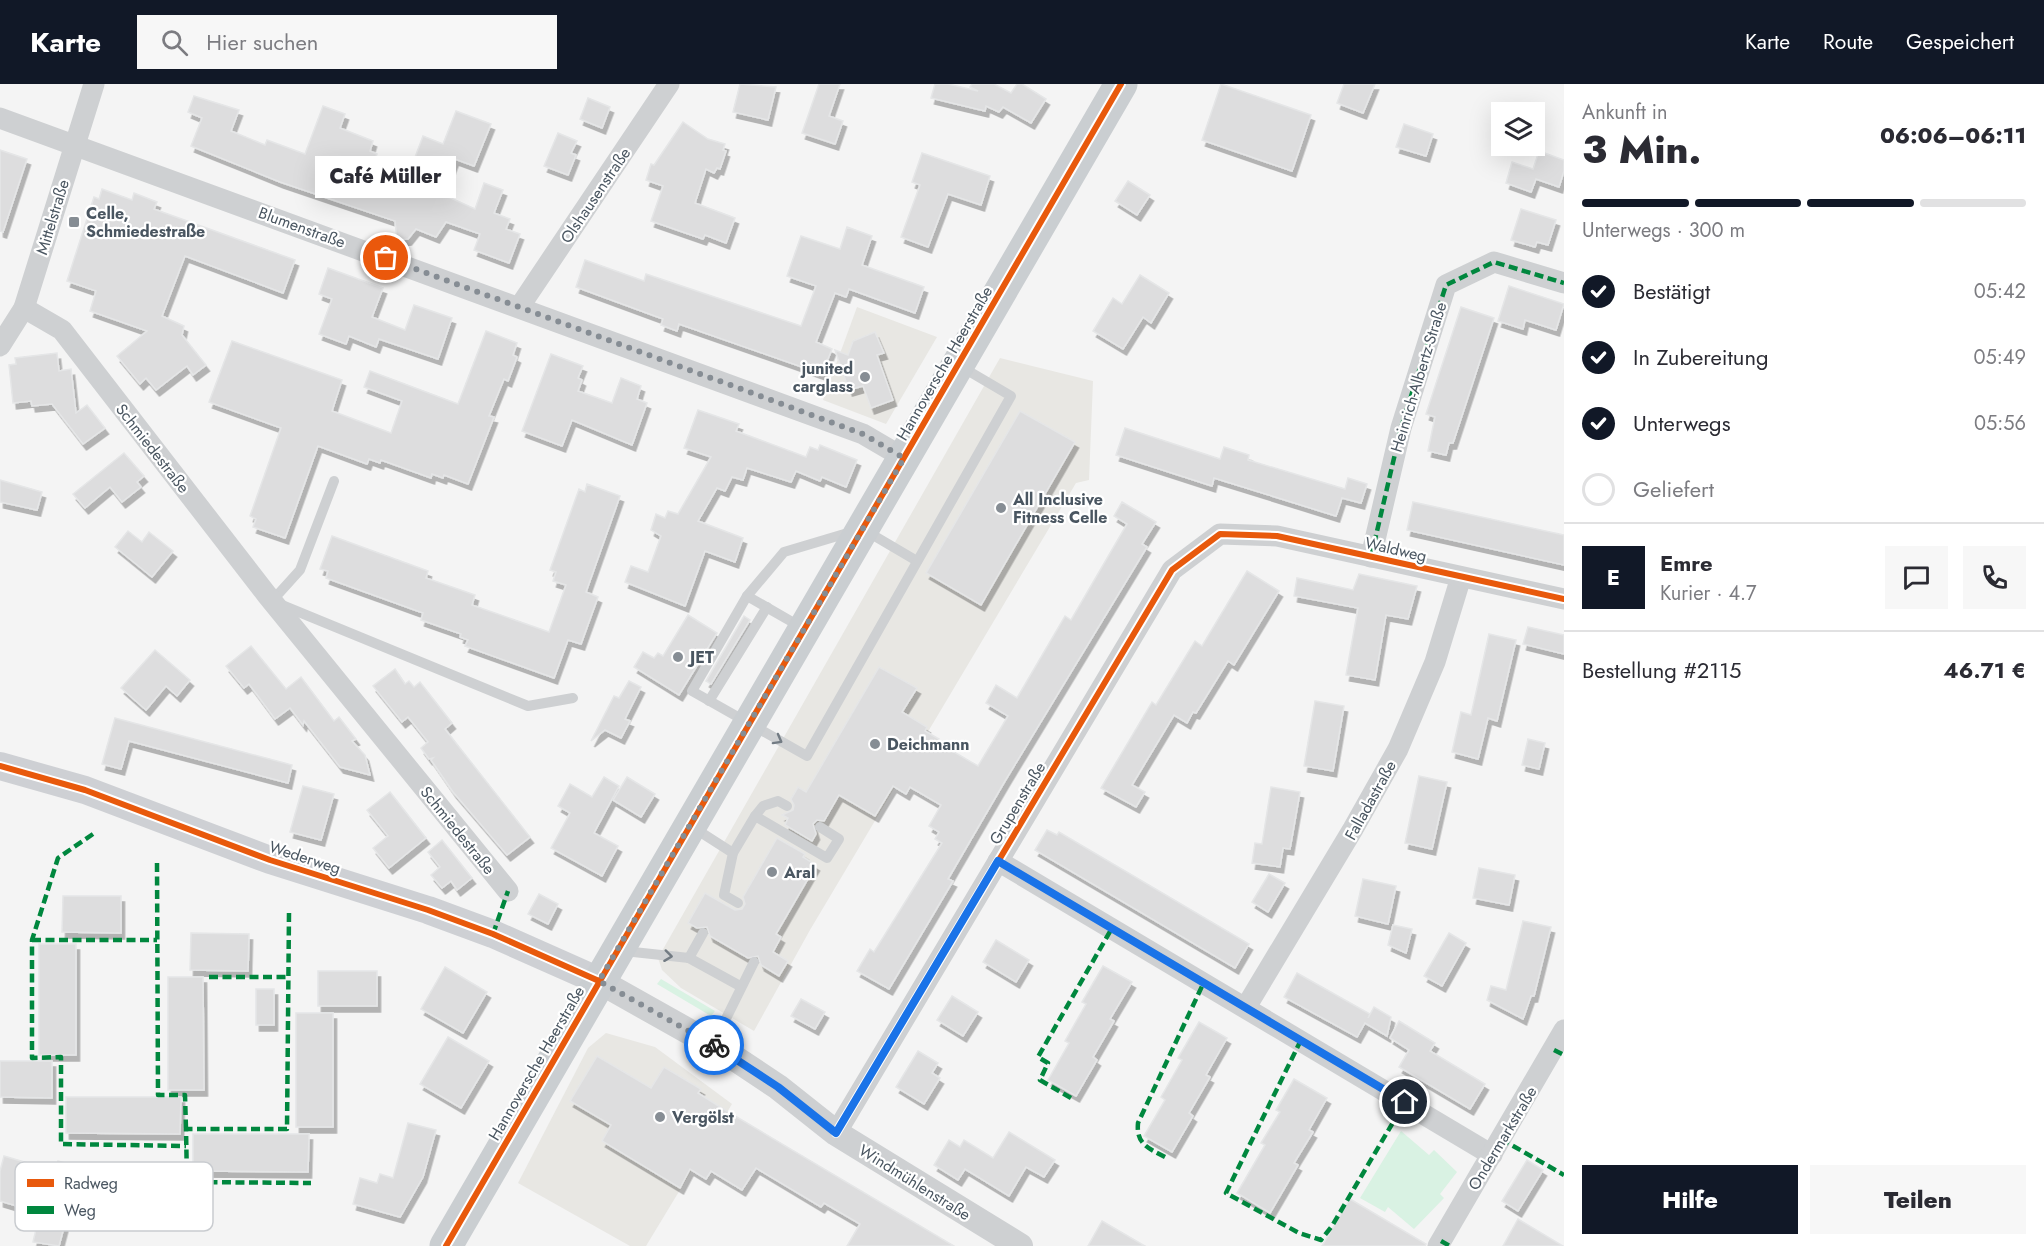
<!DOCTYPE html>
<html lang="de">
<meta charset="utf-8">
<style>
:root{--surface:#fff;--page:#f7f7f7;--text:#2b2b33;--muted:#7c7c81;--line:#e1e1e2;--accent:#111827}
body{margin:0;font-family:Jost,sans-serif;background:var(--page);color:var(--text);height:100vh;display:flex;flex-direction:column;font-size:22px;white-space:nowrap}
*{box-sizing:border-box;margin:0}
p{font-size:20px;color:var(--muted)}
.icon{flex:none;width:33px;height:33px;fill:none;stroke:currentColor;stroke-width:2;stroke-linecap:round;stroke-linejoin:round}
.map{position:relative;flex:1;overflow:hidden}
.side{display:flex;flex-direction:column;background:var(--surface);width:480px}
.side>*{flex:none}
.controls{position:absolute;left:1491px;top:18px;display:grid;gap:12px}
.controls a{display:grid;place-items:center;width:54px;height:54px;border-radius:0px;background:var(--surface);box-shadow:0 6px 24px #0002;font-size:30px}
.pin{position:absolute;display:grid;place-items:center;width:51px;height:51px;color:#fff;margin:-26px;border:3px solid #fff;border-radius:50%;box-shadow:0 2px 6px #0007}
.courier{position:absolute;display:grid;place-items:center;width:60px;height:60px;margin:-30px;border:4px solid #1a73e8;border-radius:50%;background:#fff;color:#222;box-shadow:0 2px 8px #0007}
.bubble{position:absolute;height:42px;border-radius:0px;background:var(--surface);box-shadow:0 6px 24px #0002;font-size:20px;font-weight:800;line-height:42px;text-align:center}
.summary em{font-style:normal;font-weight:800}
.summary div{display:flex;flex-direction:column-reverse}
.summary{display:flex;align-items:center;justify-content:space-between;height:102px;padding:0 18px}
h1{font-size:39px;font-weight:800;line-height:45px}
.bar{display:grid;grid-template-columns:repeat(4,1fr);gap:9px 6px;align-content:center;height:72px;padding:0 18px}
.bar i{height:8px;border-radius:4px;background:var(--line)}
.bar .on{background:var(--accent)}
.bar p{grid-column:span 4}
.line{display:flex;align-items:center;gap:15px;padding:0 18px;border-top:2px solid var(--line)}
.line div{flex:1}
.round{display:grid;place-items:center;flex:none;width:63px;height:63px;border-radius:0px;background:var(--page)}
ol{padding:0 18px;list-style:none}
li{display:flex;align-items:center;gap:18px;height:66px}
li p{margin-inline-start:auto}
li .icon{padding:6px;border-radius:50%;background:var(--accent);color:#fff;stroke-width:4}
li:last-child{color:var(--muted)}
li i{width:33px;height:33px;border:3px solid var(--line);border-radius:50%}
.primary-button{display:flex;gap:12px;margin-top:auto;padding:12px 18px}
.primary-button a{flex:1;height:69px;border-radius:0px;background:var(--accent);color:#fff;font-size:24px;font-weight:800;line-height:69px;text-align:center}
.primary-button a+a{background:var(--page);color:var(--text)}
header{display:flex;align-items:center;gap:36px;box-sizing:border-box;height:84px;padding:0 30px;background:var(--accent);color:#fff}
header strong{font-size:28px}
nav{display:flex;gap:33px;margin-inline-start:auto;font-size:21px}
.search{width:420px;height:54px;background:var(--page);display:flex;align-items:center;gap:15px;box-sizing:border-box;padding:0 21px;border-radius:0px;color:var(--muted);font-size:22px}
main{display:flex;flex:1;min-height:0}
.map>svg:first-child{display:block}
</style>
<header>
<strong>Karte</strong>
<div class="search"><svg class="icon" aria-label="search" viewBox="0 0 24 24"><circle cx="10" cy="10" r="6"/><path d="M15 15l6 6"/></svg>Hier suchen</div>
<nav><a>Karte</a><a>Route</a><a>Gespeichert</a></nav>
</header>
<main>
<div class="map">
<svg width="1564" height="1162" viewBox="0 0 1564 1162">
<defs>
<filter id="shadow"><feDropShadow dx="3.5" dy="6" stdDeviation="0" flood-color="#0004"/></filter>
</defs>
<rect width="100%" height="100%" fill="#f4f4f4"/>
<g fill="#e8e7e3">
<polygon points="857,223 937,253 886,340 823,316"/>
<polygon points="1000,274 1093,297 1089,396 1076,399 810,846 754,947 681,904 662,886 658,874"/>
<polygon points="606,949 655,963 732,1020 646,1162 630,1162 518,1099 588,964"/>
</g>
<g fill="#d9f2e3">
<polygon points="661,895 715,927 711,932 657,900"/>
<polygon points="1401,1047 1429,1071 1434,1066 1457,1088 1440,1110 1444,1114 1414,1145 1388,1123 1385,1128 1360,1114"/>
</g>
<g fill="#ddddde" stroke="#e5e6e7" stroke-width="1.5" filter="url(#shadow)">
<polygon points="740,0 776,3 768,36 733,28"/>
<polygon points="819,0 840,0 829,32 843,37 835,60 802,49"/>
<polygon points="935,0 948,0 978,7 970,3 972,0 994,0 1011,9 1017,0 1022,0 1046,15 1031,39 1003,23 999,28 986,22 985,27 931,14"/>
<polygon points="1221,0 1311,31 1292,87 1202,56"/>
<polygon points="1344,0 1375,0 1363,29 1337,19"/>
<polygon points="194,12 239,26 231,47 265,61 267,56 305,70 323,22 345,30 340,44 373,57 370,67 377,70 372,84 406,97 423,52 443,60 456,27 491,40 474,82 455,75 442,110 475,125 484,99 503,106 494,129 510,135 506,145 520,150 509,179 474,166 480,150 446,138 436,153 416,145 408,155 397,156 395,137 280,98 191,62 202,34 188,28"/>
<polygon points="588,14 610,23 602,44 580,35"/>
<polygon points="683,38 708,55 725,60 723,66 726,67 720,85 717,84 714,89 706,85 695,119 735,134 726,159 705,151 703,155 651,137 663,102 646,96 651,80 654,81"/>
<polygon points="1404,40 1433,50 1426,72 1396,63"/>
<polygon points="558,49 577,57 571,69 576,71 568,91 544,82"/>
<polygon points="0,66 27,75 3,148 0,147"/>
<polygon points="1539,67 1564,76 1564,87 1559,103 1536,95 1531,108 1506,99 1512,78 1533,85"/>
<polygon points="922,69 990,92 981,121 948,110 928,163 901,153 920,101 912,98"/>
<polygon points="1128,97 1150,111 1137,131 1115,117"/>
<polygon points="102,105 132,116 134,109 157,118 154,125 295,176 283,209 185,172 162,232 184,242 182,251 206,281 193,291 187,282 156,306 146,294 140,300 117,272 147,247 90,227 96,207 67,197 94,113 99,115"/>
<polygon points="1521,125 1556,136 1548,161 1537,158 1535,163 1511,156"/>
<polygon points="847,143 872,152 862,181 924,203 915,229 849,205 846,213 835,209 816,258 832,265 822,290 679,240 677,247 661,241 663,235 576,203 585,176 644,197 646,190 801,242 816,202 787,192 801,152 840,165"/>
<polygon points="328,184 383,204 372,233 405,246 414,221 452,234 438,275 379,255 376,263 349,252 346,260 319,250 332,215 319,210"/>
<polygon points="1140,191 1169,209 1151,239 1143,233 1123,265 1093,247 1113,214 1122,220"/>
<polygon points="1509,202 1564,220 1556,246 1525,236 1523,245 1498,237"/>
<polygon points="1461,223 1494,234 1453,359 1449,359 1446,371 1428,367 1435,333 1426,330"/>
<polygon points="486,247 517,259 513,271 517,273 508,297 504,295 489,332 494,333 468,400 444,391 443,394 432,390 431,394 381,376 380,379 369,375 367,380 318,362 285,454 253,443 256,435 250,432 281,344 209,318 232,257 342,296 332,327 391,349 402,317 364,303 370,287 458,320"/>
<polygon points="875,248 884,269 877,271 893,316 871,324 863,302 849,306 835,266 848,271 853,257"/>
<polygon points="57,269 59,287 71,285 76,329 87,321 105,344 83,360 52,320 32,322 31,317 13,319 9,281 16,280 15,274"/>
<polygon points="551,270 583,282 578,294 582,296 578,307 612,319 621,294 641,302 637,315 647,319 632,361 572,336 562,362 522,347"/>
<polygon points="698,326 739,340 736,347 806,373 810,363 818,366 820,361 857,376 846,403 822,393 820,397 796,387 791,398 747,384 743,396 732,393 725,407 717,404 698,437 743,454 735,478 705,467 685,522 625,498 631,482 648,488 661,452 651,446 656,430 665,434 668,427 678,430 711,373 684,364"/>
<polygon points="1020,327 1075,358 981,521 926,489"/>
<polygon points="1125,344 1220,375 1224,363 1249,371 1248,376 1345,405 1348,394 1367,400 1361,419 1342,414 1336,432 1214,394 1212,402 1116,371"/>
<polygon points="124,369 144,392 137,398 141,403 122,418 110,403 85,424 73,410"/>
<polygon points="0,396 42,408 37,426 0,418"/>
<polygon points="587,400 620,412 586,508 598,513 581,560 568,556 554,594 465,562 468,556 460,553 461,550 421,536 423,529 326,494 328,487 320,485 332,452 428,487 426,494 475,511 472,521 549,548 566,501 553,497 556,488 550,486 579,405 585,408"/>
<polygon points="1122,418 1156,438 1142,460 1147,463 1005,697 948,795 953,797 889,905 857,887 870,865 874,868 942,759 935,755 939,748 929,742 941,721 910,703 906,710 893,702 875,732 839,711 824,737 817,736 813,740 816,750 812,757 785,741 788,734 782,731 793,726 794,721 791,715 798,703 806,708 879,583 917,604 902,628 927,643 925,647 939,655 937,658 978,682 1008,632 986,619 996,601 1017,614 1065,532 1071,536 1127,440 1114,432"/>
<polygon points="1413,418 1564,451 1564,481 1407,446"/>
<polygon points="128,447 142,458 149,448 173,467 152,493 115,463"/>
<polygon points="1247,487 1279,507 1234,581 1228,577 1196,629 1193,628 1187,639 1174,631 1132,701 1145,708 1136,723 1101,704 1152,618 1156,621 1195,557 1202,562"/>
<polygon points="1359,490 1417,502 1408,535 1386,531 1375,596 1346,591 1358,524 1294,512 1297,494 1353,506"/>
<polygon points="688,531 717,549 679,611 634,583 643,568 654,574 658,569 663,572"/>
<polygon points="744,532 750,536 711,600 706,597"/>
<polygon points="1528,543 1564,551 1564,570 1523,560"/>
<polygon points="1489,550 1516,556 1497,637 1488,634 1478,675 1452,668 1461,628 1471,631"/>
<polygon points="251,562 286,605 301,593 334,637 339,633 356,655 352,657 365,671 370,691 340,683 304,637 303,641 290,624 275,635 249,600 244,604 226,582"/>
<polygon points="155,566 190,596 177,612 166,602 146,626 121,604"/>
<polygon points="395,585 405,600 409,597 414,603 420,598 452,639 445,645 530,753 507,771 453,708 431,676 433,674 429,675 421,664 428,658 408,633 402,638 373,602"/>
<polygon points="629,597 641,603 625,635 630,637 621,654 605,646 591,657 614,612 619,614"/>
<polygon points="1315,617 1344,622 1333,687 1304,682"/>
<polygon points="115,634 292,681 288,699 129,657 121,685 102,680"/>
<polygon points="1528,655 1545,659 1539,685 1522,681"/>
<polygon points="1419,692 1447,698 1432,765 1405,759"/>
<polygon points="604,693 619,702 594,749 618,762 602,792 551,764 570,729 558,722 570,700 592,713"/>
<polygon points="627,693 655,710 641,733 613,716"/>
<polygon points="303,702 334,710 321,756 290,748"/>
<polygon points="1271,703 1300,708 1290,765 1283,764 1280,783 1252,779 1255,759 1262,760"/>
<polygon points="390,708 426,754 389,784 373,764 388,752 367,726"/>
<polygon points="1047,746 1057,751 1059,748 1249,860 1235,884 1035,766"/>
<polygon points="777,754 805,770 803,773 816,781 776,850 781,853 773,868 788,877 779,892 761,881 758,872 748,874 710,852 707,843 697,844 688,839 705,809 735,826 742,825 745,820 743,813"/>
<polygon points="442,756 472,794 457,806 451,797 442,804 431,791 440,783 428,768"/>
<polygon points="1479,784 1515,791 1509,821 1473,814"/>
<polygon points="1269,790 1285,799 1268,828 1252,818"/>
<polygon points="1363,795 1396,802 1388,840 1355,832"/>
<polygon points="539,810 558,820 548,840 528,830"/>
<polygon points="63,812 121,812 121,849 62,848"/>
<polygon points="1523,837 1551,843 1534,912 1531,912 1523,935 1487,916 1491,902 1506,906"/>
<polygon points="1393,841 1412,845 1406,869 1388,861"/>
<polygon points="191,849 249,850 248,887 190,886"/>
<polygon points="1449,849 1466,859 1442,902 1424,892"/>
<polygon points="996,856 1029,876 1016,898 983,878"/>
<rect x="39" y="860" width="37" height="111"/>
<polygon points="1103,882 1132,898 1110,935 1114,937 1093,973 1097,976 1076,1012 1048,996 1069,959 1065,957 1086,920 1082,918"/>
<polygon points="445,883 487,908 463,949 421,925"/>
<rect x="318" y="887" width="59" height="35"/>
<polygon points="1297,889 1370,930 1368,934 1374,923 1391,933 1387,952 1365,939 1357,953 1284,913"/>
<polygon points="168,893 203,893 204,1006 168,1006"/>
<rect x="256" y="905" width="18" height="36"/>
<polygon points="952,912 978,928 963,952 937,936"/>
<polygon points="801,915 825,928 815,945 791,932"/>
<rect x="296" y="929" width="37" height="114"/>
<polygon points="1399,937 1435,959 1430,967 1485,1000 1470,1025 1399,983 1409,966 1390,954"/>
<polygon points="1199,938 1227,954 1206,991 1210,993 1189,1029 1193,1032 1172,1068 1144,1052 1165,1016 1161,1013 1182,976 1178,974"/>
<polygon points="448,953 489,977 461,1024 420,1000"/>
<polygon points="918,967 938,979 932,989 940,994 924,1020 896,1003"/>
<polygon points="597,972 651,1004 664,983 701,1005 698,1009 725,1026 954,1162 847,1162 860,1140 824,1119 821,1123 756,1084 742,1106 711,1087 706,1095 690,1085 680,1104 602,1057 611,1041 570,1017"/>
<polygon points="0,977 52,977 52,1014 0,1013"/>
<polygon points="1294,995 1327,1014 1309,1046 1313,1048 1294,1079 1298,1081 1270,1129 1237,1109 1265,1061 1261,1059 1280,1028 1276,1026"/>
<polygon points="66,1013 181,1013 180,1050 66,1049"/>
<polygon points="408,1039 436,1046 423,1093 400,1133 353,1120 360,1094 377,1099 380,1090 393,1094"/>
<polygon points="1009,1048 1055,1076 1044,1093 1026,1083 1009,1112 965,1085 958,1096 934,1081 949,1056 960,1063 964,1056 993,1074"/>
<polygon points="193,1050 309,1050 308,1088 193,1087"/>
<polygon points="4,1072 55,1087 58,1077 108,1092 97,1132 69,1124 59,1162 33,1158 40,1129 0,1117 0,1087"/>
<polygon points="1527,1076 1543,1086 1518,1127 1502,1117"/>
<polygon points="1350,1115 1426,1160 1425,1162 1322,1162"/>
<polygon points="1518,1135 1563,1162 1503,1162"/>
<polygon points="1102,1137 1145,1162 1088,1162"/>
</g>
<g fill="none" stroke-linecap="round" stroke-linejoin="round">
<g stroke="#ced0d2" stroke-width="10">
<polyline points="334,397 300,486 272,517 528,622 573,614"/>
<polyline points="866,447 917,477"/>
<polyline points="851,448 784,468 747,512 692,607 807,672 1011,312 960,282"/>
<polyline points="747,512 801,543"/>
<polyline points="709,617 767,523"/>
<polyline points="755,732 763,722 778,717 787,722"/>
<polyline points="694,744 733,769 724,811 738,819"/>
<polyline points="733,769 755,732 827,774 839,755 820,743"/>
<polyline points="624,867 689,874 703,849"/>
<polyline points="689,874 740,902"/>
<polyline points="713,961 754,878"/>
</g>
<g stroke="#ced0d2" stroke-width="21">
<polyline points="0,34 863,350 904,374"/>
<polyline points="520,222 669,0"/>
<polyline points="24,224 62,246 267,511 508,807"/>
<polyline points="0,262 24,224 94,0"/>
<polyline points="1371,473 1401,344 1446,201 1494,178 1564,199"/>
<polyline points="998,777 1492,1071"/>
<polyline points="1246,923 1353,745 1398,665 1435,578 1461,493"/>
<polyline points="836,1049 1172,486 1220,450 1277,452 1564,515"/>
<polyline points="1438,1162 1564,946"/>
</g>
<polyline stroke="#ced0d2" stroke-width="26" points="599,897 727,969 778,1003 836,1049 1020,1162"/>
<polyline stroke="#ced0d4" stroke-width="28" points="0,682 85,706 270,776 428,826 493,850 599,897"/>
<polyline stroke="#caced1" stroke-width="33" points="446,1162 1121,0"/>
<g stroke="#00873e" stroke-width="4.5" stroke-dasharray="9 4.5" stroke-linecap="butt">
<polyline points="1371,473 1401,344 1446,201 1494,178 1564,199"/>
<polyline points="93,750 58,774 32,856 32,974 61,973 61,1060 186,1062"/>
<polyline points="157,779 158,1011 185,1011 186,1045"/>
<polyline points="289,829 287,1045 186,1045 187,1098 311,1099"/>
<polyline points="493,850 508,807"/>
<polyline points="32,856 157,856"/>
<polyline points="209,893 288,893"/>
<polyline points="1301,956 1226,1109 1299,1149 1321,1156 1332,1142 1405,1018"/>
<polyline points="1554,966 1564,971"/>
<polyline points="1071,1014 1040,996 1048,979 1038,973 1112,844"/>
<polyline points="1501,1055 1564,1091"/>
<path d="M1165,1073C1148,1064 1136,1060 1138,1039L1204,898"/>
<polyline points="1441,1157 1450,1162"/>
</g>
<defs>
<g id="cycleway">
<polyline points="0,682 85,706 270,776 428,826 493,850 599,897"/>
<polyline points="836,1049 1172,486 1220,450 1277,452 1564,515"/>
<polyline points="446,1162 1121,0"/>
</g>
</defs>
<use href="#cycleway" stroke="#fff" stroke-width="10"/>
<use href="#cycleway" stroke="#e8590c" stroke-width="6"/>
</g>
<defs><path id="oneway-chevron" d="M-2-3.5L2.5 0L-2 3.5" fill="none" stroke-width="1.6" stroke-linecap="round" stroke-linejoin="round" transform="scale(1.5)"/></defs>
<g stroke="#727b83">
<use href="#oneway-chevron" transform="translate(778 656) rotate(29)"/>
<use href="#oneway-chevron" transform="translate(668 872) rotate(7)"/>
</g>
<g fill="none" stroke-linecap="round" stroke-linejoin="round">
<polyline stroke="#868d94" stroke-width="6" stroke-dasharray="0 10.8" points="386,174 863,350 904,374 599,897 714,961"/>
<polyline stroke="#1a73e8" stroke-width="8" points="714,961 778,1003 836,1049 998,777 1405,1018"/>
</g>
<g fill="#868d94" stroke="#fff" stroke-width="2">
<rect x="68" y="132" width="12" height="12" rx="3"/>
<circle cx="865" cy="293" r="6"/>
<circle cx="1001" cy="424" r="6"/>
<circle cx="678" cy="573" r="6"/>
<circle cx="875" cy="660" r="6"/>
<circle cx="772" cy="788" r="6"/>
<circle cx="660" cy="1033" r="6"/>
</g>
<g text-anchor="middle" stroke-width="4.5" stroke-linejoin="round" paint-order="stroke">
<g font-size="16" fill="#4a5661" stroke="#fff">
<text transform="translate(595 111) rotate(-56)" y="6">Olshausenstraße</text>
<text transform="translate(52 133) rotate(-73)" y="6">Mittelstraße</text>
<text transform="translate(302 143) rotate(20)" y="6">Blumenstraße</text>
<text transform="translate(944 279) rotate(-60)" y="6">Hannoversche Heerstraße</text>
<text transform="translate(1418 293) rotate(-73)" y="6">Heinrich-Albertz-Straße</text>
<text transform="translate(153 364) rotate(52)" y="6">Schmiedestraße</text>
<text transform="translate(1396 465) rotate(13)" y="6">Waldweg</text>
<text transform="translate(1370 716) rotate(-61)" y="6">Falladastraße</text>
<text transform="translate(1017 719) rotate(-59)" y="6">Grupenstraße</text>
<text transform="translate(458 746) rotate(51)" y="6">Schmiedestraße</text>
<text transform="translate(305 773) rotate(18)" y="6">Wederweg</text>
<text transform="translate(536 979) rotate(-60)" y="6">Hannoversche Heerstraße</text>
<text transform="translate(1502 1054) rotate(-59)" y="6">Ondermarkstraße</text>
<text transform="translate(915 1098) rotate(32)" y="6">Windmühlenstraße</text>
</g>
<g font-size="16" font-weight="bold" fill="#4a5661" stroke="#fff" text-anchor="start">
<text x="86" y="135">Celle,<tspan x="86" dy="18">Schmiedestraße</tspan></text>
<text x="853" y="290" text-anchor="end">junited<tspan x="853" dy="18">carglass</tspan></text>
<text x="1013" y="421">All Inclusive<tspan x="1013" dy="18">Fitness Celle</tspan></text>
<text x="690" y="579">JET</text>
<text x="887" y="666">Deichmann</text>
<text x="784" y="794">Aral</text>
<text x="672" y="1039">Vergölst</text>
</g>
</g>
<rect x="15" y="1078" width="198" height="69" rx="9" fill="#fff" stroke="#c9ccd0" stroke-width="1.5"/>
<rect x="27" y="1095" width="27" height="8" fill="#e8590c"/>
<rect x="27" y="1122" width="27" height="8" fill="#00873e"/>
<g font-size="16" fill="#4a5661">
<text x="64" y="1105">Radweg</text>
<text x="64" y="1132">Weg</text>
</g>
</svg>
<div class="controls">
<a><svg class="icon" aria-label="layers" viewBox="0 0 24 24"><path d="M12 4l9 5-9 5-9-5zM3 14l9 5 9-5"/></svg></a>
</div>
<div class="pin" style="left:386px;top:174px;background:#ea580c"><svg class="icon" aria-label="bag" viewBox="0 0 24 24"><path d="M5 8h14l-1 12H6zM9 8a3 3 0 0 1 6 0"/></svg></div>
<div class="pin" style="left:1405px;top:1018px;background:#1f2937"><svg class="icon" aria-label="home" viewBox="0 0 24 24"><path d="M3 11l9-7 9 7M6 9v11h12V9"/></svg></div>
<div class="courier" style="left:714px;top:961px"><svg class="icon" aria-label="bike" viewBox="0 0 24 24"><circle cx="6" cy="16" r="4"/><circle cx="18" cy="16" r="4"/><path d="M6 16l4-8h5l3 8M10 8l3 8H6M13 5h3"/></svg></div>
<div class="bubble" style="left:315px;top:72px;width:141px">Café Müller</div>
</div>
<section class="side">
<div class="summary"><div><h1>3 Min.</h1><p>Ankunft in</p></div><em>06:06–06:11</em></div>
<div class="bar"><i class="on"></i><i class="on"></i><i class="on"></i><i></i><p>Unterwegs · 300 m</p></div>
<ol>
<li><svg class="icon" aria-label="check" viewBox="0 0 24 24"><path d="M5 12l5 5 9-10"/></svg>Bestätigt<p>05:42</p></li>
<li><svg class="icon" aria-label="check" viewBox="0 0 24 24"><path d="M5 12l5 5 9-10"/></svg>In Zubereitung<p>05:49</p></li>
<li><svg class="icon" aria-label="check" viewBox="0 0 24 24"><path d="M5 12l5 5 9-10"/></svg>Unterwegs<p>05:56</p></li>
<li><i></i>Geliefert</li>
</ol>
<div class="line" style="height:108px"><b class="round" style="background:var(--accent);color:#fff">E</b><div><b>Emre</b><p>Kurier · 4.7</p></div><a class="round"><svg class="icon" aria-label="chat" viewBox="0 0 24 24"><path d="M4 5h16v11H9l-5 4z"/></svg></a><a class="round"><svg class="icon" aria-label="phone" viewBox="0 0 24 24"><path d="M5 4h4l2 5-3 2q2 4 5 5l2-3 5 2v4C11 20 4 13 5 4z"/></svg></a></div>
<div class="line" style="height:78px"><div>Bestellung #2115</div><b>46.71 €</b></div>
<div class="primary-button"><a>Hilfe</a><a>Teilen</a></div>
</section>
</main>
